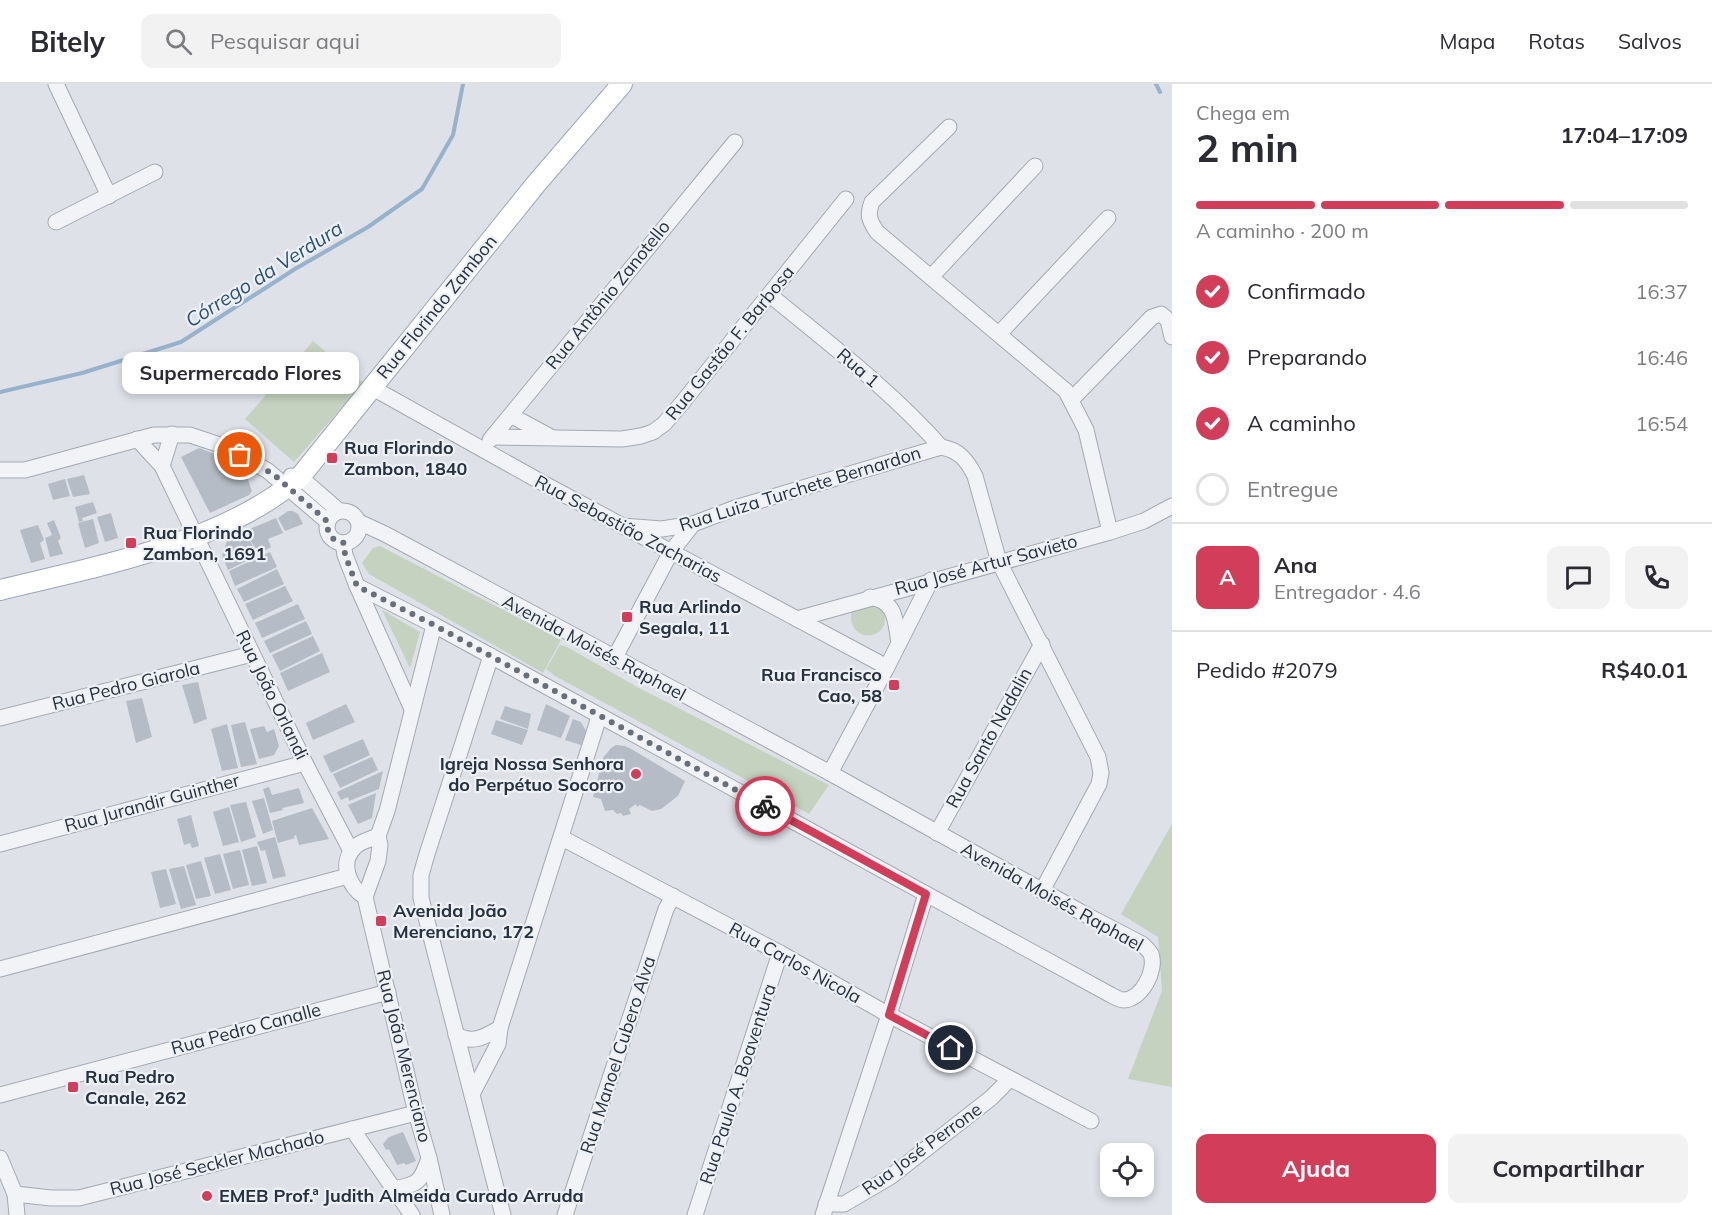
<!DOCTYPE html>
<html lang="pt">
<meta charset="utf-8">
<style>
:root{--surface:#fff;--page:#f2f2f3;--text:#2b2b33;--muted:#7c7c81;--line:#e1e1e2;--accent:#d23e5a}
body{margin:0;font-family:Mulish,sans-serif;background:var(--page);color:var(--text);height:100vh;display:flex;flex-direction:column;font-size:22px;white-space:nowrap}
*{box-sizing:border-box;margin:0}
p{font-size:20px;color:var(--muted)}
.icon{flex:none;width:33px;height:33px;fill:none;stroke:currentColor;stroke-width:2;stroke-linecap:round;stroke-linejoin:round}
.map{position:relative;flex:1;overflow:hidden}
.details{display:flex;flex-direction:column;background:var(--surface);width:540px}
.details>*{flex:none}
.tools{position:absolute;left:1100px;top:1059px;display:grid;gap:12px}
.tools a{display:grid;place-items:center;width:54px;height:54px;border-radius:12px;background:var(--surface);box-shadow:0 3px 9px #0003;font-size:30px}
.pin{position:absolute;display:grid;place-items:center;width:51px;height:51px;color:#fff;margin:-26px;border:3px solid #fff;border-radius:50%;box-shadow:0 2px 6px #0007}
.courier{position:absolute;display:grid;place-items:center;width:60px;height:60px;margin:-30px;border:4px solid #d23e5a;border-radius:50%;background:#fff;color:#222;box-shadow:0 2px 8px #0007}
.bubble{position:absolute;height:42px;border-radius:12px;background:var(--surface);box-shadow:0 3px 9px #0003;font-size:20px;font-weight:700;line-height:42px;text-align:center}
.summary em{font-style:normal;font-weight:700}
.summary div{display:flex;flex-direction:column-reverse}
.summary{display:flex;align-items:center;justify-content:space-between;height:102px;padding:0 24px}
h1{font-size:39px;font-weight:700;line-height:45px}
.bar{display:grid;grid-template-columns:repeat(4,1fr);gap:9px 6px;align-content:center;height:72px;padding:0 24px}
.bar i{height:8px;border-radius:4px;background:var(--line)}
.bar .selected{background:var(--accent)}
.bar p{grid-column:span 4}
.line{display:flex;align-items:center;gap:15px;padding:0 24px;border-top:2px solid var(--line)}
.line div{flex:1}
.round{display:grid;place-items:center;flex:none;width:63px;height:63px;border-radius:12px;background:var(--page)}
ol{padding:0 24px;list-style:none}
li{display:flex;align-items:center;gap:18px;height:66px}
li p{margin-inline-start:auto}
li .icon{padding:6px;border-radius:50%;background:var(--accent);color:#fff;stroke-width:4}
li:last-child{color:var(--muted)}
li i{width:33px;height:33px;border:3px solid var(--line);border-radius:50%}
.action{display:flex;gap:12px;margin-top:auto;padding:12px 24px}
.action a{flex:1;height:69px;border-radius:12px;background:var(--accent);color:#fff;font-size:24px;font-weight:700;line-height:69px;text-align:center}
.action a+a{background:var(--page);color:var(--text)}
header{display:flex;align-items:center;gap:36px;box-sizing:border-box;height:84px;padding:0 30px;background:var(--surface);border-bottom:2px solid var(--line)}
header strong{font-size:28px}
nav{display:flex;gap:33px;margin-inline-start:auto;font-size:21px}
.search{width:420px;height:54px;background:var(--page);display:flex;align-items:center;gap:15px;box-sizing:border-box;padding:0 21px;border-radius:12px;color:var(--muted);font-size:22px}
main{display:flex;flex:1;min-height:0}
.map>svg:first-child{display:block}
</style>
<header>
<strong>Bitely</strong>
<div class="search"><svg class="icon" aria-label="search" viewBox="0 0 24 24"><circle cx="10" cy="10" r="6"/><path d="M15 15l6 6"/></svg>Pesquisar aqui</div>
<nav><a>Mapa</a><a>Rotas</a><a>Salvos</a></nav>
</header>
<main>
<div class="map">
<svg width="1172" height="1131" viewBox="0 0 1172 1131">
<rect width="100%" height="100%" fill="#dee2e8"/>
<g fill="#c4d2bf">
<polygon points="313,257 363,299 294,378 245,335"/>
<polygon points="380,462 561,556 543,589 369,490 362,479 373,464"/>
<path d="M878,520L885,529C889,561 844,557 852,527Z"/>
<polygon points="382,526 420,548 410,584"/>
<polygon points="560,561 567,563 639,604 829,701 809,730 555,592 546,585"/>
<polygon points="1172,740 1172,1003 1128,995 1162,907 1158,853 1121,830"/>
</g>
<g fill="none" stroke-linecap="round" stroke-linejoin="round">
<g stroke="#97b2ca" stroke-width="4">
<polyline points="1156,0 1160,8"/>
<polyline points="0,308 82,289 181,258 295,185 368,143 422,105 453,51 463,0"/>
</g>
</g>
<g fill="#b5bcc5">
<polygon points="199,364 225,374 235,393 245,388 252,407 249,411 210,429 181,373"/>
<polygon points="84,391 90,410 73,413 67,395"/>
<polygon points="65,395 70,412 53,416 48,400"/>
<polygon points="93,418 97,429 82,434 83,437 79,438 75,423"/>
<polygon points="288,427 293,427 298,430 303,440 285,447 278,434"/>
<polygon points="111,429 118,454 105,458 97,433"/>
<polygon points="276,434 283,449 268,455 271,463 259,470 249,454 257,472 228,486 222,472 228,454"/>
<polygon points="93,435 99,459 85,464 78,439"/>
<polygon points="54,436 61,454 58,457 63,470 50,473 45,454 52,451 47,439"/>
<polygon points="38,441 44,456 40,459 45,475 31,479 20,446"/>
<polygon points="270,468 277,483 235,502 229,487"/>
<polygon points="277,485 284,500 244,518 237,505"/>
<polygon points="285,502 293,517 253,536 245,520"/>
<polygon points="298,520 305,535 262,554 255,539"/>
<polygon points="306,537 312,550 270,569 264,557"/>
<polygon points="313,552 320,567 280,587 272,571"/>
<polygon points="322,569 330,588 288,607 280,589"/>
<polygon points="198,598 207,635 194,640 182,601"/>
<polygon points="142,614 152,653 136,659 126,617"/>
<polygon points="346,620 355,638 313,656 306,639"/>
<polygon points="546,620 570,632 561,654 537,646"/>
<polygon points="505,622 531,630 528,645 500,635"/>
<polygon points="573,635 581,638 586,647 581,661 565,656"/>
<polygon points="496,636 528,646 522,661 491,650"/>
<polygon points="245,638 257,680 241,683 231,641"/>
<polygon points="227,640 238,684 222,687 211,645"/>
<polygon points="264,642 267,648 274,645 279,662 274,671 259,675 250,645"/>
<polygon points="363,655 370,671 331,689 323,672"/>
<polygon points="616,661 625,662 633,666 685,697 678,712 661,725 652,727 640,721 637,723 636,720 629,725 631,730 623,732 621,729 617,730 613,726 605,727 601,715 593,713 603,674 611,664"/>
<polygon points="372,673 378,686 340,704 333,690"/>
<polygon points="383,687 379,705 349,717 348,713 341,716 337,708"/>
<polygon points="269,703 272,711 299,704 304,719 282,724 283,726 270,729 263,705"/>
<polygon points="376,709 372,734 358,740 348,721"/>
<polygon points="264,714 273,746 263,750 252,717"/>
<polygon points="246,718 256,753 241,758 230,721"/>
<polygon points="229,723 239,758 223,762 213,728"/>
<polygon points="312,724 329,755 299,761 296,751 294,752 295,754 278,759 272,737"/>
<polygon points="191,731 199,762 192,764 190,759 184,761 177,735"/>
<polygon points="275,753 286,792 273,795 265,766 261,767 257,758"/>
<polygon points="257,762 267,799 252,802 242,766"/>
<polygon points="240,766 249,801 233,805 223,770"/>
<polygon points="220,770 231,806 215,810 204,774"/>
<polygon points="201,777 211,812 196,815 186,781"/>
<polygon points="184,782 196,821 181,825 169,785"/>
<polygon points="166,785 176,820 160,824 151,788"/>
<polygon points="403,1048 416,1077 406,1081 404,1079 397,1081 389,1065 386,1066 383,1060 389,1053"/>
</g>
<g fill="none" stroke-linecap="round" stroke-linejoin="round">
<defs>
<g id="minor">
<polyline points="56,0 109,112"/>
<path d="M949,43L872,118C867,131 869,136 877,148L1066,307L1086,346L1110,448"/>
<polyline points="56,138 155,88"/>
<polyline points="931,193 1035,82"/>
<path d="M770,211C828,259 891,306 941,363"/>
<polyline points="999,250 1108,134"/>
<polyline points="371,303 550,403 887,583"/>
<polyline points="1071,316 1152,233 1161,230 1168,236 1172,253"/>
<polyline points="512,332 551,353"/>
<polyline points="493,353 622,355 641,352 653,348 664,340 682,319 846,115"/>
<polyline points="137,355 162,382 305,679 351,767"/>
<polyline points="490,356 735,58"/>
<polyline points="162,382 172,350"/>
<polyline points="0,386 25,386 154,351 190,351 226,363 268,387 328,438"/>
<polyline points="291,392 300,393 339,427"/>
<circle cx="343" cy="443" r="16"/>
<polyline points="359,438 385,450 830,689 887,583 931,496"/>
<path d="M622,442L662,445L693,440L735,424L941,363C959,366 967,376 975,392L999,478L1098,673L1101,689L1099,700L1042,807"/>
<polyline points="343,459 345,471 357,502 412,625"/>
<path d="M357,502L434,541L1111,911C1115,913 1119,916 1124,916C1142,915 1157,886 1151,870C1149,866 1145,863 1142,860L1088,832L830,689"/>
<path d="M870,513C897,518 895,536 899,559"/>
<polyline points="797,535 1110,448 1144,437 1172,422"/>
<polyline points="434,541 387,727 378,752 380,761 378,777 365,813 416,1029 429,1074 442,1131"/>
<polyline points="491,572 427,770 421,791 421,814 503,1131"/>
<polyline points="614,575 671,468 693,440"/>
<polyline points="0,634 252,570"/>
<polyline points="937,749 1042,560"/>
<polyline points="562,754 780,869 889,931 1091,1037"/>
<polyline points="0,760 305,679"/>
<path d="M365,813C349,803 338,778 356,762C362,757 371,755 378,752"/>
<polyline points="0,885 348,792"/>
<path d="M456,951C474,960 484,953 500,944"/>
<polyline points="472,1010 498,960 500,944 599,633"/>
<polyline points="0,1011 388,908"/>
<polyline points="352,1045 412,1131"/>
<polyline points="0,1074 15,1110 17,1131"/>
<path d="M393,1105C418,1101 421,1098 429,1074"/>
<polyline points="15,1110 51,1114 79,1114 416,1029"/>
<polyline points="826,1120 844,1120 890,1093 991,1014 1010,995"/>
<polyline points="565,1131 666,825 673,812"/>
<polyline points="695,1131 780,869"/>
<polyline points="823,1131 889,931 926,810"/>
</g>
<path id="major" d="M0,506C98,482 222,460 300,393L536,100L622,0"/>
</defs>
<use href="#minor" stroke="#a3a9b2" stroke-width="17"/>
<use href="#major" stroke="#9da7b4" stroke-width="22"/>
<use href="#minor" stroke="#f1f3f6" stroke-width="15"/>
<use href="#major" stroke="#fff" stroke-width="20"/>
</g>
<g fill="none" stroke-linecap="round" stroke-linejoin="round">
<path stroke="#676f7a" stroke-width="6" stroke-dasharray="0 10.8" d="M240,371L273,390L328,438C326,450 332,457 344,459L345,471L357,502L434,541L765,722"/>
<polyline stroke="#d23e5a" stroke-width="8" points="765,722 926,810 889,931 951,964"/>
</g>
<g fill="#d23e5a" stroke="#edf1f6" stroke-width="2">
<rect x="326" y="368" width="12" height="12" rx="3"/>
<rect x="125" y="453" width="12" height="12" rx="3"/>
<rect x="621" y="527" width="12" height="12" rx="3"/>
<rect x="888" y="595" width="12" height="12" rx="3"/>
<circle cx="636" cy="690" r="6"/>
<rect x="375" y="831" width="12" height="12" rx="3"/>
<rect x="67" y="997" width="12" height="12" rx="3"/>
<circle cx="207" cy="1112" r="6"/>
</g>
<g text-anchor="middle" stroke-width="4.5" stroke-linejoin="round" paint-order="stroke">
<g font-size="18" fill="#27313f" stroke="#edf1f6">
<text transform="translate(608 211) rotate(-51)" y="6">Rua Antônio Zanotello</text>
<text transform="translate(437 223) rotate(-51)" y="6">Rua Florindo Zambon</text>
<text transform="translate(730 259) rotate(-51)" y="6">Rua Gastão F. Barbosa</text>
<text transform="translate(858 284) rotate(41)" y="6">Rua 1</text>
<text transform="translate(800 405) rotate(-17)" y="6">Rua Luiza Turchete Bernardon</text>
<text transform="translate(628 445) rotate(28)" y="6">Rua Sebastião Zacharias</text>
<text transform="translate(986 481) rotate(-15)" y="6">Rua José Artur Savieto</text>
<text transform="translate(594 564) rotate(28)" y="6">Avenida Moisés Raphael</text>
<text transform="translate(126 602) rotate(-14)" y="6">Rua Pedro Giarola</text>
<text transform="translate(272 611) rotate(64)" y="6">Rua João Orlandi</text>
<text transform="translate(989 654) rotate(-61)" y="6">Rua Santo Nadalin</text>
<text transform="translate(152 719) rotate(-15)" y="6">Rua Jurandir Guinther</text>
<text transform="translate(1052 813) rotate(29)" y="6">Avenida Moisés Raphael</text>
<text transform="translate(795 879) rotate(29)" y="6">Rua Carlos Nicola</text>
<text transform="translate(246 945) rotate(-15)" y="6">Rua Pedro Canalle</text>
<text transform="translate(618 971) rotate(-72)" y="6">Rua Manoel Cubero Alva</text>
<text transform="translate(404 972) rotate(76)" y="6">Rua João Merenciano</text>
<text transform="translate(738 1000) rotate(-72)" y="6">Rua Paulo A. Boaventura</text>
<text transform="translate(922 1065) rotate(-36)" y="6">Rua José Perrone</text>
<text transform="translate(217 1079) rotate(-14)" y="6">Rua José Seckler Machado</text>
</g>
<g font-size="18" font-weight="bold" fill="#27313f" stroke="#edf1f6" text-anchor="start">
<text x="344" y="370">Rua Florindo<tspan x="344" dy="21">Zambon, 1840</tspan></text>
<text x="143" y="455">Rua Florindo<tspan x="143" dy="21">Zambon, 1691</tspan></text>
<text x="639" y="529">Rua Arlindo<tspan x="639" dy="21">Segala, 11</tspan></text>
<text x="882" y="597" text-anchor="end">Rua Francisco<tspan x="882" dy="21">Cao, 58</tspan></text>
<text x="624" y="686" text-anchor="end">Igreja Nossa Senhora<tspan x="624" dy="21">do Perpétuo Socorro</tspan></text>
<text x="393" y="833">Avenida João<tspan x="393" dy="21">Merenciano, 172</tspan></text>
<text x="85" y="999">Rua Pedro<tspan x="85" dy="21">Canale, 262</tspan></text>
<text x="219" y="1118">EMEB Prof.ª Judith Almeida Curado Arruda</text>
</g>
<g font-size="20" font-style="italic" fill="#2f5174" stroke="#edf1f6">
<text transform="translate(264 190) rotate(-32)" y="7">Córrego da Verdura</text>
</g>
</g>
</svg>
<div class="tools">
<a><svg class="icon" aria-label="locate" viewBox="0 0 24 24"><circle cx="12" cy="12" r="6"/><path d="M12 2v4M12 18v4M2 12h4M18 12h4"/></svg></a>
</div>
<div class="pin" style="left:240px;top:371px;background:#ea580c"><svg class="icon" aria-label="bag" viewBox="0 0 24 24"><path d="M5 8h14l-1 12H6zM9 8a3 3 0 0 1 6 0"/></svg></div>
<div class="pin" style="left:951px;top:964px;background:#1f2937"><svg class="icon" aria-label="home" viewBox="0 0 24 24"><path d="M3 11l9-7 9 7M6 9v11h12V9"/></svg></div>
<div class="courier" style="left:765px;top:722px"><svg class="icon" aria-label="bike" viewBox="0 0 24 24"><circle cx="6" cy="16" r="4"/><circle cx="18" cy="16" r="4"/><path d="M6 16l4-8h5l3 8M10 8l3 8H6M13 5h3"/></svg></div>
<div class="bubble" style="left:122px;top:268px;width:237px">Supermercado Flores</div>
</div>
<section class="details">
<div class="summary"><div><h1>2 min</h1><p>Chega em</p></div><em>17:04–17:09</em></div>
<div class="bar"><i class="selected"></i><i class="selected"></i><i class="selected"></i><i></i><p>A caminho · 200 m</p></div>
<ol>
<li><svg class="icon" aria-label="check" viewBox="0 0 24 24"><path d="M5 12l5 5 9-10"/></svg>Confirmado<p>16:37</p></li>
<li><svg class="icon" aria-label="check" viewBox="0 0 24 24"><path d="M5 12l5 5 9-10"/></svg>Preparando<p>16:46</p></li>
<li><svg class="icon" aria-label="check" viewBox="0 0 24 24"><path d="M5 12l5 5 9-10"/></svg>A caminho<p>16:54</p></li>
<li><i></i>Entregue</li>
</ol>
<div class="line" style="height:108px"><b class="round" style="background:var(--accent);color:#fff">A</b><div><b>Ana</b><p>Entregador · 4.6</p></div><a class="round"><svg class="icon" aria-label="chat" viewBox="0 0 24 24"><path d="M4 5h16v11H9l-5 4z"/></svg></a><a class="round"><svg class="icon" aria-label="phone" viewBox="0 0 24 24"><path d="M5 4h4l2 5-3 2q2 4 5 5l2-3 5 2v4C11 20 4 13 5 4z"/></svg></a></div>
<div class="line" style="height:78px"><div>Pedido #2079</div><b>R$40.01</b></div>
<div class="action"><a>Ajuda</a><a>Compartilhar</a></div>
</section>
</main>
